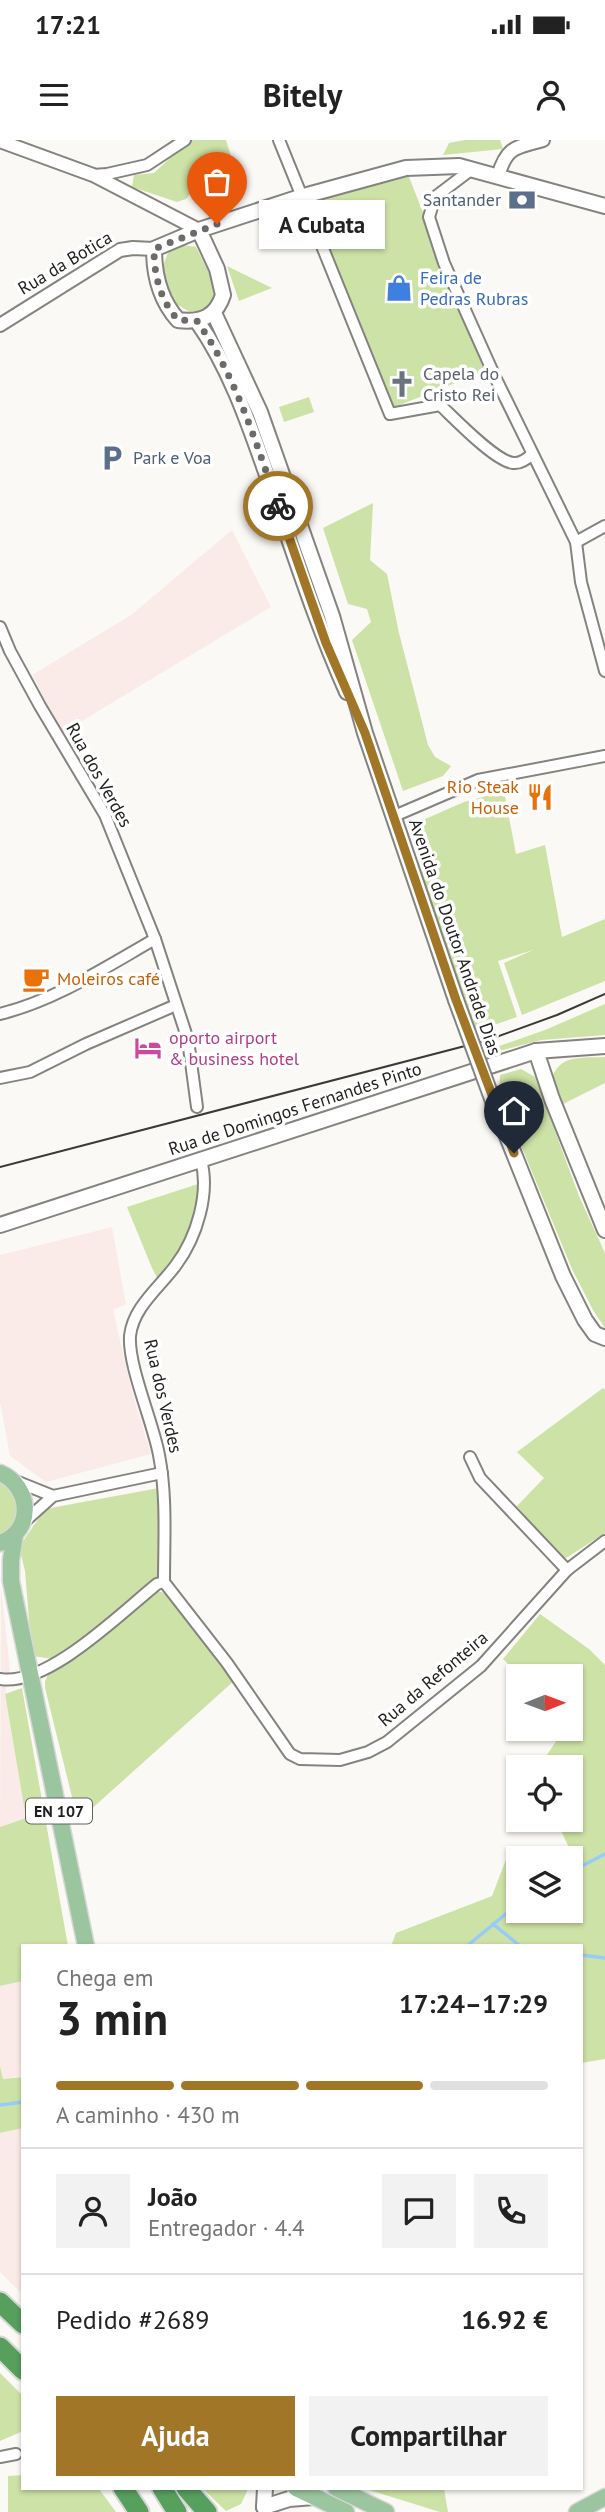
<!DOCTYPE html>
<html lang="pt">
<meta charset="utf-8">
<style>
:root{--surface:#fff;--page:#f2f2f2;--text:#222;--muted:#767676;--line:#e0e0e0;--accent:#a27627}
body{margin:0;font-family:"PT Sans",sans-serif;background:var(--page);color:var(--text);height:100vh;display:flex;flex-direction:column;font-size:26px;white-space:nowrap}
*{box-sizing:border-box;margin:0}
p{font-size:23px;color:var(--muted)}
.icon{flex:none;width:38px;height:38px;fill:none;stroke:currentColor;stroke-width:2;stroke-linecap:round;stroke-linejoin:round}
.map{position:relative;flex:1;overflow:hidden}
.side{position:absolute;left:21px;top:1804px;width:562px;height:546px;display:flex;flex-direction:column;background:var(--surface);border-radius:0px;box-shadow:0 2px 5px #0004}
.side>*{flex:none}
.needle{width:46px;rotate:89deg}
.fabs{position:absolute;left:506px;top:1524px;display:grid;gap:14px}
.fabs a{display:grid;place-items:center;width:77px;height:77px;border-radius:0px;background:var(--surface);box-shadow:0 2px 5px #0004;font-size:35px}
.pin{position:absolute;display:grid;place-items:center;width:60px;height:60px;color:#fff;margin:-72px -30px;border-radius:50% 50% 50% 0;rotate:-45deg;box-shadow:0 0 7px #0007}
.pin .icon{rotate:45deg}
.courier{position:absolute;display:grid;place-items:center;width:70px;height:70px;margin:-35px;border:5px solid #a27627;border-radius:50%;background:#fff;color:#222;box-shadow:0 2px 9px #0007}
.bubble{position:absolute;height:49px;border-radius:0px;background:var(--surface);box-shadow:0 2px 5px #0004;font-size:23px;font-weight:700;line-height:49px;text-align:center}
.headline em{font-style:normal;font-weight:700}
.headline div{display:flex;flex-direction:column-reverse}
.headline{display:flex;align-items:center;justify-content:space-between;height:119px;padding:0 35px}
h1{font-size:46px;font-weight:700;line-height:52px}
.bar{display:grid;grid-template-columns:repeat(4,1fr);gap:10px 7px;align-content:center;height:84px;padding:0 35px}
.bar i{height:9px;border-radius:5px;background:var(--line)}
.bar .on{background:var(--accent)}
.bar p{grid-column:span 4}
.line{display:flex;align-items:center;gap:18px;padding:0 35px;border-top:2px solid var(--line)}
.line div{flex:1}
.round{display:grid;place-items:center;flex:none;width:74px;height:74px;border-radius:0px;background:var(--page)}
.action{display:flex;gap:14px;margin-top:auto;padding:14px 35px}
.action a{flex:1;height:80px;border-radius:0px;background:var(--accent);color:#fff;font-size:28px;font-weight:700;line-height:80px;text-align:center}
.action a+a{background:var(--page);color:var(--text)}
.status{display:flex;justify-content:space-between;align-items:center;height:49px;padding:0 35px;background:var(--surface);direction:ltr}
.status svg{height:19px;fill:currentColor}
header{display:flex;justify-content:space-between;align-items:center;height:91px;padding:0 35px;background:var(--surface);font-size:32px;font-weight:700}
.map>svg:first-child{display:block}
</style>
<div class="status"><b>17:21</b><svg viewBox="0 0 49 12"><path d="M0 12V9h3v3zM5 12V6h3v6zM10 12V3h3v9zM15 12V0h3v12zM26 1h20v11H26zM47 4h2v5h-2z"/></svg></div>
<header><svg class="icon" aria-label="menu" viewBox="0 0 24 24"><path d="M4 6h16M4 12h16M4 18h16"/></svg>Bitely<svg class="icon" aria-label="person" viewBox="0 0 24 24"><circle cx="12" cy="8" r="4"/><path d="M4 21q1-7 8-7t8 7"/></svg></header>
<div class="map">
<svg width="605" height="2372" viewBox="0 0 605 2372">
<rect width="100%" height="100%" fill="#fbf9f5"/>
<g fill="#fbebe8">
<polygon points="232,390 271,467 62,593 32,535 131,475"/>
<polygon points="112,1087 126,1164 113,1170 132,1252 151,1314 46,1342 10,1316 0,1262 0,1115"/>
<polygon points="1,1447 10,1528 5,1554 26,1678 0,1687"/>
<polygon points="23,1841 23,1936 3,1939 0,1925 0,1846"/>
<polygon points="23,1988 23,2155 0,2132 0,1993"/>
</g>
<g fill="#cde2a6" fill-rule="evenodd">
<polygon points="193,0 226,0 239,43 207,53 200,33 193,37 196,47 186,59 177,62 132,47 134,35 154,33 184,5"/>
<polygon points="465,0 500,0 503,9 443,15 449,3"/>
<polygon points="405,27 486,231 392,268 312,64"/>
<polygon points="183,105 196,107 212,139 215,156 206,170 190,172 176,164 168,147 163,126 169,110"/>
<polygon points="227,126 272,148 239,161"/>
<polygon points="309,257 314,272 284,282 279,267"/>
<polygon points="373,363 370,420 387,434 399,493 428,605 435,617 451,626 443,636 403,651 352,500 371,482 367,469 348,464 323,388"/>
<polygon points="504,651 516,714 545,705 562,797 605,779 605,841 522,875 504,823 533,810 498,821 517,877 473,892 429,765 412,687 416,683 464,662"/>
<polygon points="605,864 605,895 541,900 480,916 479,913 545,890"/>
<path d="M605,917V943L563,964L553,936C560,914 586,918 605,917Z"/>
<polygon points="521,929 535,937 579,1056 605,1113 605,1188 593,1170 572,1129 499,952 500,935"/>
<polygon points="201,1043 194,1074 181,1113 158,1139 152,1128 127,1067"/>
<polygon points="603,1248 605,1250 605,1393 563,1420 516,1367 544,1338 517,1312"/>
<path d="M0,1343C21,1356 22,1383 0,1395Z"/>
<polygon points="159,1348 163,1437 53,1519 32,1516 25,1431 19,1407 45,1369"/>
<polygon points="158,1452 162,1452 167,1455 235,1540 78,1681 45,1548 45,1541 48,1535 95,1503"/>
<path d="M540,1474L589,1509L605,1525V1919L581,1923V1806H391L396,1793L492,1756L510,1709L571,1712L556,1680H570V1628L539,1627L564,1589H570V1536H520L503,1519ZM518,1718H570V1771H518Z"/>
<polygon points="22,1548 68,1806 23,1806 23,1841 0,1846 0,1687 26,1678 5,1554"/>
<polygon points="0,1926 3,1939 23,1937 23,1988 0,1993"/>
<polygon points="0,2233 23,2256 23,2291 0,2301"/>
<polygon points="23,2335 23,2348 99,2349 116,2372 8,2372 8,2336"/>
<polygon points="203,2349 248,2348 248,2349 241,2364 226,2371"/>
<polygon points="366,2349 444,2349 448,2372 440,2372"/>
</g>
<g fill="none" stroke-linecap="round" stroke-linejoin="round">
<g stroke="#98cbf9" stroke-width="3.5">
<polyline points="570,1732 605,1714"/>
<polyline points="493,1784 520,1806"/>
<polyline points="467,1806 518,1764"/>
<polyline points="581,1815 605,1818"/>
<polyline points="0,1965 23,1962"/>
</g>
<defs>
<g id="minor">
<path d="M279,0L390,274L440,265C455,279 495,321 513,323C521,324 527,319 532,314"/>
<polyline points="472,29 435,57 429,77 444,123 496,239 576,402 581,442 605,531"/>
<polyline points="93,35 107,34 147,25 185,0"/>
<polyline points="576,402 605,386"/>
<polyline points="0,487 10,511 40,566 105,675 155,799 188,900 197,967"/>
<polyline points="392,677 478,640 605,616"/>
<path d="M0,874C56,860 106,827 155,799"/>
<polyline points="0,938 30,932 86,904 176,865"/>
<polyline points="470,1317 480,1338 567,1430"/>
<polyline points="13,1340 53,1356"/>
<polyline points="24,1382 53,1356 162,1333"/>
<polyline points="164,1442 227,1523 290,1614 300,1619 340,1620 368,1612 387,1602 481,1526 567,1430 605,1401"/>
<path d="M164,1442C164,1401 167,1356 159,1315C153,1282 128,1226 130,1196C133,1167 160,1147 176,1125C197,1097 210,1053 201,1020"/>
<path d="M0,1539C47,1547 121,1473 157,1444L164,1442"/>
<polyline points="0,2317 16,2314"/>
</g>
<g id="tertiary">
<polyline points="0,1 93,35 199,90"/>
<path d="M498,36C507,6 515,8 543,0"/>
<polyline points="0,185 120,110 133,108 154,109"/>
</g>
<g id="secondary">
<path d="M199,90L217,129L223,155C216,177 201,183 178,180C160,160 154,135 154,109L199,90L300,57L406,28L459,26L605,66"/>
<polyline points="214,173 260,272 332,476 365,593 456,860"/>
<path d="M197,181C233,232 252,293 273,352C296,419 318,487 347,552"/>
<polyline points="536,911 552,959 605,1090"/>
<polyline points="494,964 563,1136 585,1180 595,1194 605,1198"/>
<polyline points="0,1085 536,911 605,906"/>
<polyline points="264,2367 289,2359 314,2357"/>
<polyline points="264,2367 265,2348"/>
</g>
<g id="primary">
<path d="M0,1333C31,1346 35,1391 0,1403"/>
<polyline points="15,1394 11,1420 11,1441 86,1806"/>
<polyline points="296,2348 346,2372"/>
<polyline points="336,2348 386,2372"/>
<polyline points="577,2372 605,2357"/>
</g>
<g id="motorway">
<polyline points="0,2162 23,2184"/>
<polyline points="0,2207 23,2230"/>
<polyline points="123,2348 139,2372"/>
<polyline points="162,2348 177,2372"/>
<polyline points="186,2348 207,2372"/>
</g>
</defs>
<use href="#minor" stroke="#85837f" stroke-width="14"/>
<use href="#tertiary" stroke="#85837f" stroke-width="16"/>
<use href="#secondary" stroke="#85837f" stroke-width="18"/>
<use href="#primary" stroke="#d7d7d6" stroke-width="19"/>
<use href="#motorway" stroke="#d7d7d6" stroke-width="23"/>
<use href="#minor" stroke="#fff" stroke-width="10"/>
<use href="#tertiary" stroke="#fff" stroke-width="12"/>
<use href="#secondary" stroke="#fff" stroke-width="14"/>
<use href="#primary" stroke="#9ac59e" stroke-width="16"/>
<use href="#motorway" stroke="#569f5d" stroke-width="19"/>
<polyline stroke="#3a3a38" stroke-width="2" points="0,1027 488,900 557,875 605,854"/>
<defs>
<polyline id="secondary-bridge" points="456,860 494,964"/>
</defs>
<use href="#secondary-bridge" stroke="#85837f" stroke-width="18" stroke-linecap="butt"/>
<use href="#secondary-bridge" stroke="#fff" stroke-width="14"/>
</g>
<g fill="none" stroke-linecap="round" stroke-linejoin="round">
<path stroke="#6c6b69" stroke-width="7" stroke-dasharray="0 12.6" d="M217,84L154,109C154,135 160,160 178,180L197,181C236,236 256,303 278,366"/>
<polyline stroke="#a27627" stroke-width="9" points="278,366 326,503 365,593 456,860 514,1013"/>
</g>
<defs>
<symbol id="bank-bare" viewBox="-9 -9 18 18"><path d="M-6-4H6V4H-6ZM0-2.3a2.3 2.3 0 1 0 0 4.6a2.3 2.3 0 1 0 0-4.6Z" fill="#5c6f8a" stroke="#fff" stroke-width="2.5" paint-order="stroke"/></symbol>
<symbol id="shop-bare" viewBox="-9 -9 18 18"><path d="M-5-2.5h2.3a2.7 3.5 0 0 1 5.4 0H5L5.5 6h-11ZM-1.5-2.5h3a1.5 2.3 0 0 0-3 0Z" fill="#3f7fe0" stroke="#fff" stroke-width="2.5" paint-order="stroke"/></symbol>
<symbol id="church-bare" viewBox="-9 -9 18 18"><path d="M-1.2-6h2.4v3.5h3.3v2.4h-3.3V6h-2.4V-.1h-3.3v-2.4h3.3Z" fill="#6b7280" stroke="#fff" stroke-width="2.5" paint-order="stroke"/></symbol>
<symbol id="parking-bare" viewBox="-9 -9 18 18"><path d="M-3.5-5.5H1a3.5 3.5 0 0 1 0 7H-1V5.5H-3.5ZM-1-3.4V-.6H.8a1.4 1.4 0 0 0 0-2.8Z" fill="#5c6f8a" stroke="#fff" stroke-width="2.5" paint-order="stroke"/></symbol>
<symbol id="restaurant-bare" viewBox="-9 -9 18 18"><path d="M-5-6h1v4h1v-4h1v4h1v-4h1v5L-1.5 .5V6h-2V.5L-5-1ZM5-6V6H3V1.5H1.5Q1.5-4 5-6Z" fill="#e8710a" stroke="#fff" stroke-width="2.5" paint-order="stroke"/></symbol>
<symbol id="cafe-bare" viewBox="-9 -9 18 18"><path d="M-5.5-4.5H6V0H3Q3 3.5 0 3.5H-2.5Q-5.5 3.5-5.5 0ZM3-3.2v2h1.7v-2ZM-6 4.5H4V6H-6Z" fill="#e8710a" stroke="#fff" stroke-width="2.5" paint-order="stroke"/></symbol>
<symbol id="hotel-bare" viewBox="-9 -9 18 18"><path d="M-6-4.5h1.5V1H6V5H4.5V3h-9V5H-6ZM-4 0a1.8 1.8 0 1 1 3.6 0ZM.5 0V-2.5h3Q6-2.5 6 0Z" fill="#d1479c" stroke="#fff" stroke-width="2.5" paint-order="stroke"/></symbol>
</defs>
<g fill-rule="evenodd">
<use href="#bank-bare" x="503" y="41" width="38" height="38"/>
<use href="#shop-bare" x="380" y="129" width="38" height="38"/>
<use href="#church-bare" x="383" y="225" width="38" height="38"/>
<use href="#parking-bare" x="93" y="299" width="38" height="38"/>
<use href="#restaurant-bare" x="521" y="638" width="38" height="38"/>
<use href="#cafe-bare" x="17" y="820" width="38" height="38"/>
<use href="#hotel-bare" x="129" y="889" width="38" height="38"/>
</g>
<g text-anchor="middle" stroke-width="7" stroke-linejoin="round" paint-order="stroke">
<rect fill="#fff" stroke="#626261" stroke-width="2" x="26" y="1658.5" width="66" height="25" rx="5"/>
<g font-size="16" font-weight="bold" fill="#1f1f1d">
<text x="59" y="1677">EN 107</text>
</g>
<g font-size="18" fill="#4e5e75" stroke="#fff" text-anchor="end">
<text x="501" y="66">Santander</text>
<text x="133" y="324" text-anchor="start">Park e Voa</text>
</g>
<g font-size="18" fill="#1f1f1d" stroke="#fff">
<text transform="translate(65 123) rotate(-31)" y="6">Rua da Botica</text>
<text transform="translate(99 635) rotate(61)" y="6">Rua dos Verdes</text>
<text transform="translate(455 797) rotate(71)" y="6">Avenida do Doutor Andrade Dias</text>
<text transform="translate(295 969) rotate(-18)" y="6">Rua de Domingos Fernandes Pinto</text>
<text transform="translate(163 1256) rotate(77)" y="6">Rua dos Verdes</text>
<text transform="translate(433 1539) rotate(-40)" y="6">Rua da Refonteira</text>
</g>
<g font-size="18" fill="#366cbe" stroke="#fff" text-anchor="start">
<text x="420" y="144">Feira de<tspan x="420" dy="21">Pedras Rubras</tspan></text>
</g>
<g font-size="18" fill="#5b616d" stroke="#fff" text-anchor="start">
<text x="423" y="240">Capela do<tspan x="423" dy="21">Cristo Rei</tspan></text>
</g>
<g font-size="18" fill="#c56008" stroke="#fff" text-anchor="end">
<text x="519" y="653">Rio Steak<tspan x="519" dy="21">House</tspan></text>
<text x="57" y="845" text-anchor="start">Moleiros café</text>
</g>
<g font-size="18" fill="#b23c85" stroke="#fff" text-anchor="start">
<text x="169" y="904">oporto airport<tspan x="169" dy="21">&amp; business hotel</tspan></text>
</g>
</g>
</svg>
<div class="fabs">
<a><svg class="needle" viewBox="-14 -14 28 28"><path d="M0-13l5 13h-10z" fill="#e53935"/><path d="M0 13l5-13h-10z" fill="#767676"/></svg></a>
<a><svg class="icon" aria-label="locate" viewBox="0 0 24 24"><circle cx="12" cy="12" r="6"/><path d="M12 2v4M12 18v4M2 12h4M18 12h4"/></svg></a>
<a><svg class="icon" aria-label="layers" viewBox="0 0 24 24"><path d="M12 4l9 5-9 5-9-5zM3 14l9 5 9-5"/></svg></a>
</div>
<div class="pin" style="left:217px;top:84px;background:#ea580c"><svg class="icon" aria-label="bag" viewBox="0 0 24 24"><path d="M5 8h14l-1 12H6zM9 8a3 3 0 0 1 6 0"/></svg></div>
<div class="pin" style="left:514px;top:1013px;background:#1f2937"><svg class="icon" aria-label="home" viewBox="0 0 24 24"><path d="M3 11l9-7 9 7M6 9v11h12V9"/></svg></div>
<div class="courier" style="left:278px;top:366px"><svg class="icon" aria-label="bike" viewBox="0 0 24 24"><circle cx="6" cy="16" r="4"/><circle cx="18" cy="16" r="4"/><path d="M6 16l4-8h5l3 8M10 8l3 8H6M13 5h3"/></svg></div>
<div class="bubble" style="left:259px;top:60px;width:126px">A Cubata</div>
<section class="side">
<div class="headline"><div><h1>3 min</h1><p>Chega em</p></div><em>17:24–17:29</em></div>
<div class="bar"><i class="on"></i><i class="on"></i><i class="on"></i><i></i><p>A caminho · 430 m</p></div>
<div class="line" style="height:126px"><a class="round"><svg class="icon" aria-label="person" viewBox="0 0 24 24"><circle cx="12" cy="8" r="4"/><path d="M4 21q1-7 8-7t8 7"/></svg></a><div><b>João</b><p>Entregador · 4.4</p></div><a class="round"><svg class="icon" aria-label="chat" viewBox="0 0 24 24"><path d="M4 5h16v11H9l-5 4z"/></svg></a><a class="round"><svg class="icon" aria-label="phone" viewBox="0 0 24 24"><path d="M5 4h4l2 5-3 2q2 4 5 5l2-3 5 2v4C11 20 4 13 5 4z"/></svg></a></div>
<div class="line" style="height:91px"><div>Pedido #2689</div><b>16.92 €</b></div>
<div class="action"><a>Ajuda</a><a>Compartilhar</a></div>
</section>
</div>
